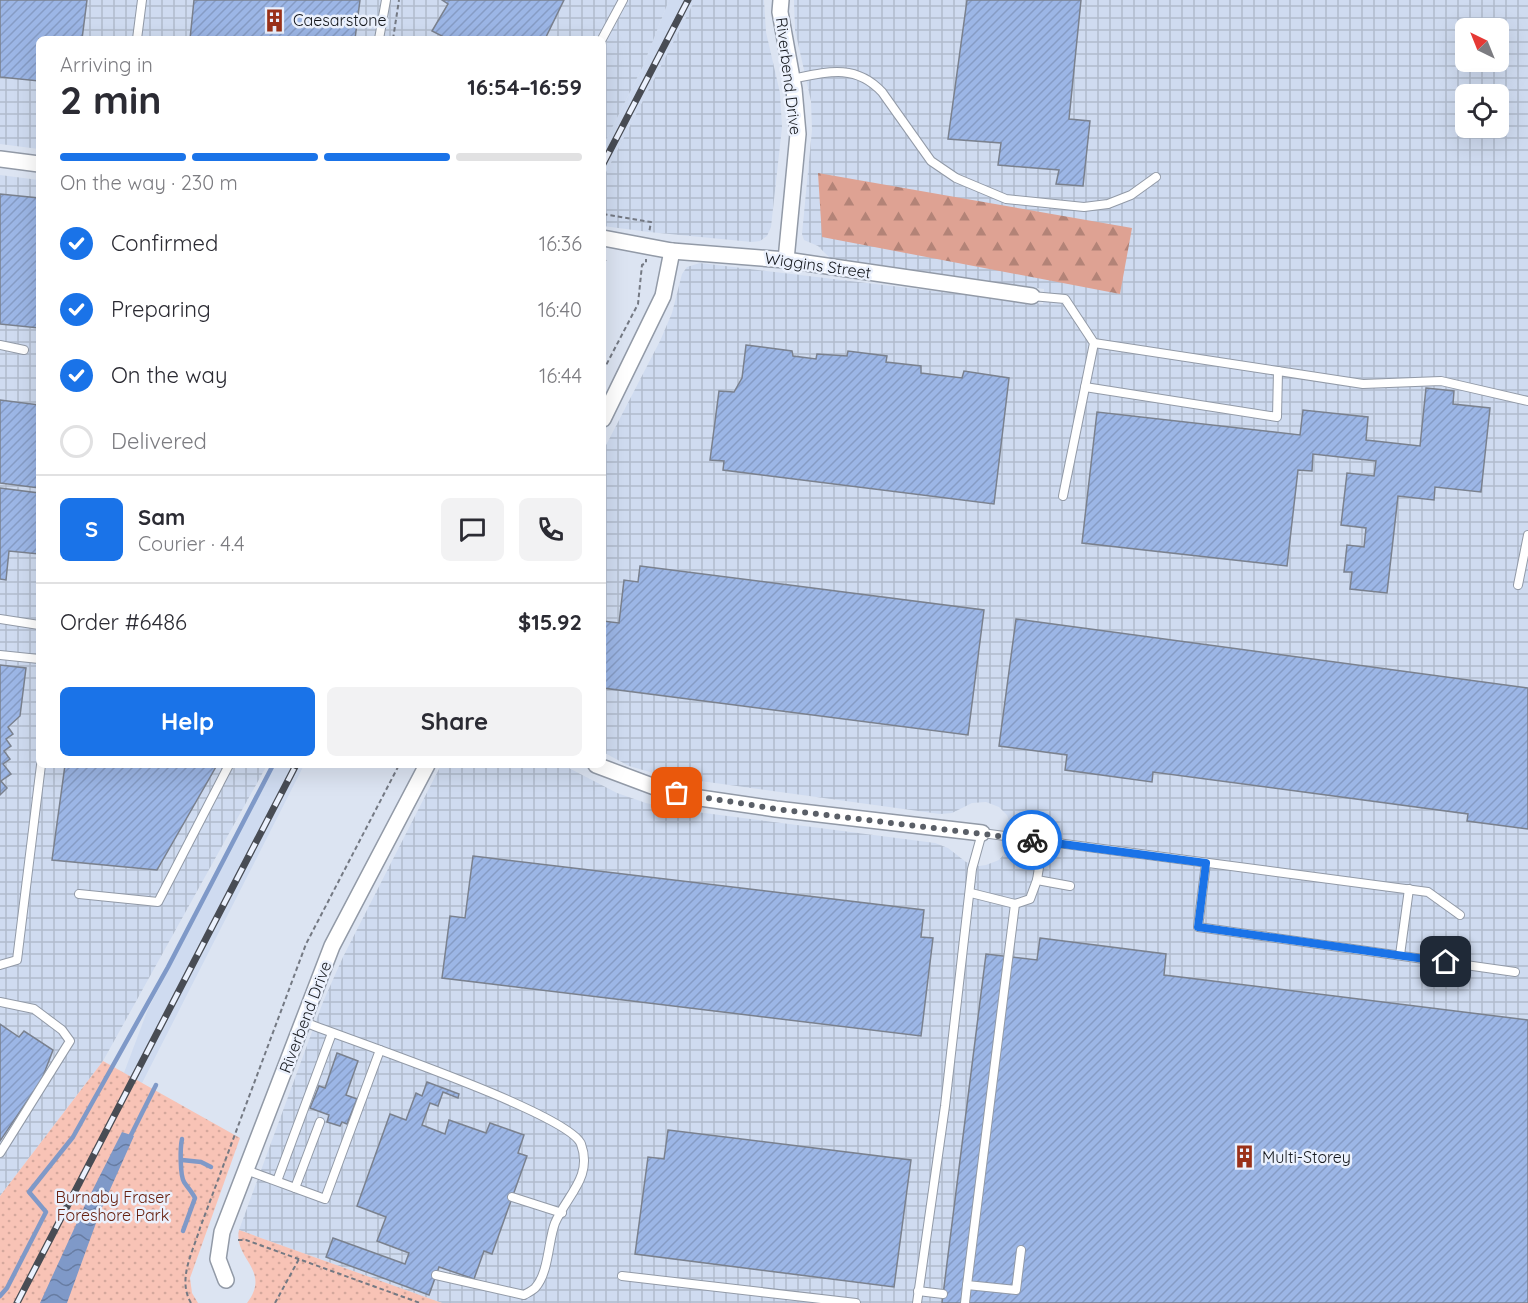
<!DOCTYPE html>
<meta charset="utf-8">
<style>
:root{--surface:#fff;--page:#f2f2f3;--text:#2b2b33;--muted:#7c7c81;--line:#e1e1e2;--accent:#1a73e8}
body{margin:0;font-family:Quicksand,sans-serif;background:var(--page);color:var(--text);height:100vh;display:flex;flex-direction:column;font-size:22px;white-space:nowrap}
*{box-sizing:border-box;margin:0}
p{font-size:20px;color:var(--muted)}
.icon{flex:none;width:33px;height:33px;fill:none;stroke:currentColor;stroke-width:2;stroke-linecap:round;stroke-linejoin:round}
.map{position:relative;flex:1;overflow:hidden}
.panel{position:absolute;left:36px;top:36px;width:570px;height:732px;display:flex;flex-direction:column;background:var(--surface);border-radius:9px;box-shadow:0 6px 24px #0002}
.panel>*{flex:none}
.needle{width:39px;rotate:317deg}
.fabs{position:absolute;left:1455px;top:18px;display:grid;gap:12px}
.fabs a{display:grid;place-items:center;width:54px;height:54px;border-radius:9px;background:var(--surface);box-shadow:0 6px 24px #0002;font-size:30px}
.pin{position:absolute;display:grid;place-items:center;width:51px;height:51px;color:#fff;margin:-26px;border-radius:12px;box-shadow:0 3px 9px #0006}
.courier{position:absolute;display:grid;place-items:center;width:60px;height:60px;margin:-30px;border:4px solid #1a73e8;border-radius:50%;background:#fff;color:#222;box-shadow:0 2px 8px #0007}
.summary em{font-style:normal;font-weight:700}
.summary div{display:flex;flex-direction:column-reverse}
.summary{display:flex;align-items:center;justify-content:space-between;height:102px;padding:0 24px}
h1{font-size:39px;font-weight:700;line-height:45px}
.bar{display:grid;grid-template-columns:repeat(4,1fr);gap:9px 6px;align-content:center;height:72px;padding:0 24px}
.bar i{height:8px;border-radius:4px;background:var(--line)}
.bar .on{background:var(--accent)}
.bar p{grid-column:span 4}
.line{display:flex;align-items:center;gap:15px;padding:0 24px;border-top:2px solid var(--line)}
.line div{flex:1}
.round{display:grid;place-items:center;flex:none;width:63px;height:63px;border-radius:9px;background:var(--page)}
ol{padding:0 24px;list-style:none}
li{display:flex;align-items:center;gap:18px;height:66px}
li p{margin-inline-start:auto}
li .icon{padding:6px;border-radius:50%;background:var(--accent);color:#fff;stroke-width:4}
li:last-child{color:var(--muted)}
li i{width:33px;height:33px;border:3px solid var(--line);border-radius:50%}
.primary-button{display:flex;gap:12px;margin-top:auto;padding:12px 24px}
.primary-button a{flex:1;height:69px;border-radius:9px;background:var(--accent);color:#fff;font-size:24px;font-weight:700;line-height:69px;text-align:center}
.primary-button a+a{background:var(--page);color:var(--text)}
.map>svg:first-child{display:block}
</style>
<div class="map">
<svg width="1528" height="1303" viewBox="0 0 1528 1303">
<defs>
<pattern id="industrial-grid" width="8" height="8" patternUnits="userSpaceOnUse" patternTransform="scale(1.5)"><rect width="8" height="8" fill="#cfdbf0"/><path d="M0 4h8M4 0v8" fill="none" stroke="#b1bbcd"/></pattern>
<pattern id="forest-firs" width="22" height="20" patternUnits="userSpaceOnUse" patternTransform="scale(1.5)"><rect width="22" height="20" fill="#dea293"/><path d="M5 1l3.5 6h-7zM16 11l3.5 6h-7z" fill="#b38377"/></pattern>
<pattern id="park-dots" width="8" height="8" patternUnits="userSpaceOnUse" patternTransform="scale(1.5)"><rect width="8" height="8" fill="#f8c3b6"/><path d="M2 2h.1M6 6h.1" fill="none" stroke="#d4a79c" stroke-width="1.8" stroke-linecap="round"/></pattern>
<pattern id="water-waves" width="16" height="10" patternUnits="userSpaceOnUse" patternTransform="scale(1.5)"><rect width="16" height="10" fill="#7f99c8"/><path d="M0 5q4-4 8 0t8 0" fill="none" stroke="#677ca2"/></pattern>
<pattern id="building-hatch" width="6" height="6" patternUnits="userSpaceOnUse" patternTransform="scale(1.5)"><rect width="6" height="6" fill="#9cb6e6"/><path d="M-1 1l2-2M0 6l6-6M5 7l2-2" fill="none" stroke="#869cc5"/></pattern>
</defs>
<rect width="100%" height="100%" fill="#dce4f2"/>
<g fill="#cfdbf0">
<polygon points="669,0 695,0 603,178 603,146 643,66"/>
<polygon points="274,765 304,765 30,1303 7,1303 113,1102 148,1009"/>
</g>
<g fill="url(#industrial-grid)" fill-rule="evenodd">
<polygon points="0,0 669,0 643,66 603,146 603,39 39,39 39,149 0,144"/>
<polygon points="695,0 764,0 766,32 780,93 782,127 771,227 767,236 760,241 752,242 649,232 603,226 603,178"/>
<path d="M794,0H1528V1303H442L239,1230L323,1002L343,957L441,765H563L617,793L646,803L666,808L935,843L948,848L966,862L979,866L986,865L999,860L1010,847L1013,836L1012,829L1007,815L999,807L986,802L972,803L952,813L940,814L664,776L629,766L603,752V451L660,341L672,313L682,274L687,267L700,263L1043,304L1044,289L835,263L818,246L804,240L802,234L812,130L811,101L795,30ZM1466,28H1498V62H1466ZM1466,94H1498V128H1466Z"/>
<polygon points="0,175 39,180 39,765 267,765 103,1061 0,1196"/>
</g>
<polygon fill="url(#forest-firs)" points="818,173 1132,228 1120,294 822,237"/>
<g fill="url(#park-dots)">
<polygon points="103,1061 240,1138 190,1278 192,1293 198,1303 0,1303 0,1196"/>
<path d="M239,1230L442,1303H247C272,1270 233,1259 239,1230Z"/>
</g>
<polygon fill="url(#water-waves)" points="122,1132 134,1136 100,1212 67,1303 40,1303 85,1205"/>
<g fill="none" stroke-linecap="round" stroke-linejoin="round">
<g stroke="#7f99c8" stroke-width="4.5">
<polyline points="129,1139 156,1085"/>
<path d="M182,1139C180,1148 180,1175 184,1182C188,1188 192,1192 195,1198L183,1231"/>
<polyline points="182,1160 201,1162 211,1167"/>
<polyline points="0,1296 7,1288 46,1212 29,1192 73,1137 168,967 273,765"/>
</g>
</g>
<g fill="url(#building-hatch)" stroke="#7a818e" stroke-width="1.5">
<polygon points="0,0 87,0 82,39 39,39 39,81 0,77"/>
<polygon points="194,0 360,0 355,39 190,39"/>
<polygon points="442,0 564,0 545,39 443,39 444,37 432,31 448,4"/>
<polygon points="967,0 1081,0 1069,119 1090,121 1083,186 1056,184 1059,170 998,165 1001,143 948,139"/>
<polygon points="0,194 39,198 39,328 0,324"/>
<polygon points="746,345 792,351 793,356 816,359 817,354 847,356 848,351 887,356 886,362 921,366 921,373 962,378 964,371 1009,378 994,504 723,470 724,461 710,460 719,391 734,392 742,378"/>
<polygon points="1426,388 1454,391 1453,404 1490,408 1481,492 1435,487 1434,500 1398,496 1387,593 1350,589 1352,572 1344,572 1347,545 1364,547 1366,528 1341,525 1347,473 1374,476 1376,461 1313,454 1312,471 1298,470 1287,566 1082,543 1097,412 1300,435 1303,410 1368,417 1366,440 1420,446"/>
<polygon points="0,400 39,405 39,402 39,488 0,483"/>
<polygon points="0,488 39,493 39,554 9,551 6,580 0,579"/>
<polygon points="640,566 984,610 968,735 603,688 603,621 619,623 624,580 638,582"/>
<polygon points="1016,619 1528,688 1528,829 1467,821 1468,814 1153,772 1152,782 1065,770 1067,755 999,746"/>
<polygon points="0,665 26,668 20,716 8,727 13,734 6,739 11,746 4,751 10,759 3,764 11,774 1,781 7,788 0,795"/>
<polygon points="65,765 217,765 157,870 52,860"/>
<polygon points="473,856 924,910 921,937 933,938 921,1036 442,978 450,916 465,918"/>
<polygon points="1040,938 1166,954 1164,975 1528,1020 1528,1303 942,1303 986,954 1037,960"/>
<polygon points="0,1024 19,1037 24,1031 53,1050 42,1079 0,1141"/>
<polygon points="337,1053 358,1061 346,1095 357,1099 347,1124 342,1122 340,1126 327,1122 329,1115 310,1108 319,1086 325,1088"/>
<polygon points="427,1082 459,1094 458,1098 443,1092 438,1106 430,1103 422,1125 445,1134 449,1120 486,1133 490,1123 524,1135 518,1153 527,1156 492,1254 484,1251 474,1279 439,1267 429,1295 326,1257 333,1238 405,1264 409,1253 377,1241 386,1217 357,1206 390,1114 406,1120 416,1093 422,1096"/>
<polygon points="668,1130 911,1160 894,1287 635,1254 648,1157 664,1159"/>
</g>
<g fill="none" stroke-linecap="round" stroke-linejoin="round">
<defs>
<g id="lane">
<polyline points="137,39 142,0"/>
<polyline points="379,39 386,0"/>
<polyline points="602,39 623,0"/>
<path d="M792,79C826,72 855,63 882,92L931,161L956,178L1006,199L1084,207L1108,204L1131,195L1156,177"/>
<polyline points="1032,296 1065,299 1094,343 1063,496"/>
<polyline points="1094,343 1363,384 1441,381 1528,401"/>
<polyline points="0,345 24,350"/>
<polyline points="1085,387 1277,417 1278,371"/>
<polyline points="1518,585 1528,535"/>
<polyline points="0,619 39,625"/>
<polyline points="0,655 39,659"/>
<polyline points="1206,863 1198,927 1515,972"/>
<polyline points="1037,880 1070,886"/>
<polyline points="971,893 1015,904 1030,899 1037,880 1043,842"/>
<polyline points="79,894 158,902 229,765"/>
<polyline points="1015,904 967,1285 1016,1290 1021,1250"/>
<polyline points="1400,955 1409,889"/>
<polyline points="0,965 17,960 41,765"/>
<polyline points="0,1002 34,1009 62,1030 70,1041 0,1153"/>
<path d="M304,1022C346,1039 569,1113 581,1144C593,1177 567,1195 555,1223C548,1241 549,1273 535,1288C532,1291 527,1293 524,1295L436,1275"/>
<polyline points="246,1170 325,1199 380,1050"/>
<polyline points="277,1181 332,1033"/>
<polyline points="295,1188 320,1122"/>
<polyline points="512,1197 562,1213"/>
<polyline points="622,1276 856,1303"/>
<polyline points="918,1291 943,1294"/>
<polyline points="917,1303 945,1106 972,869 982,833 1428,892 1460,915"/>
<polyline points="965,1303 967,1285"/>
</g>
<g id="street">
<polyline points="781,0 780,12 794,89 798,134 786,260"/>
<polyline points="0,159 39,164"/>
<polyline points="603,238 672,251 786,260 1032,296"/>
<polyline points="603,419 663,296 672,251"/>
<polyline points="596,765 660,789 693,797 776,809 982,833"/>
<polyline points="226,1280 218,1259 222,1232 332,946 427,765"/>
</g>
</defs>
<use href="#lane" stroke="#929aa7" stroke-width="10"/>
<use href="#street" stroke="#929aa7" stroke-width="18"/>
<g stroke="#747983" stroke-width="2" stroke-dasharray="4.5 3" stroke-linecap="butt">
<polyline points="393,39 399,0"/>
<polyline points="603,214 651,222 649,233"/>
<polyline points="603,259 606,261"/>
<polyline points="603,371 638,304 642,265 646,263 646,259"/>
<polyline points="238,1240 246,1240 420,1303"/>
<path d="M191,1303C177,1279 193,1252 200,1228L306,944L399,765"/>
<polyline points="275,1303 299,1259"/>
</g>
<use href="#lane" stroke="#fff" stroke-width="8"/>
<use href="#street" stroke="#fff" stroke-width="15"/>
<defs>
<g id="rail">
<polyline points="603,164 688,0"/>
<polyline points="17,1303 296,765"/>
</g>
</defs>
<use href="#rail" stroke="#484c54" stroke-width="7"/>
<use href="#rail" stroke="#ebf1fd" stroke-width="4.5" stroke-dasharray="14" stroke-linecap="butt"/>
</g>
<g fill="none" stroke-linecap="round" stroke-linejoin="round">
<polyline stroke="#5a5f67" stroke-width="6" stroke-dasharray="0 10.8" points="677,793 776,809 1032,840"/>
<polyline stroke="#1a73e8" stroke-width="8" points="1032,840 1206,863 1198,927 1446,962"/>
</g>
<defs>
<symbol id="building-bare" viewBox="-9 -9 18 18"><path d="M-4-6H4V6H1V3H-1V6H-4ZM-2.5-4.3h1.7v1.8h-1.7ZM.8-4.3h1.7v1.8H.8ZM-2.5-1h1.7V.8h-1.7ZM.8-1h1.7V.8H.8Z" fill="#9a3119" stroke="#ebf1fd" stroke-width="2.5" paint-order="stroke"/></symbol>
</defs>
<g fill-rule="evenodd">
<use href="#building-bare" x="258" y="4" width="33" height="33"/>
<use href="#building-bare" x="1228" y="1140" width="33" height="33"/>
</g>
<g text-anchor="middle" stroke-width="5" stroke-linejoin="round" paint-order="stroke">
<g font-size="16" fill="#14171c" stroke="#ebf1fd" text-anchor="start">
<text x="293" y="26">Caesarstone</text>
<text x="1262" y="1163">Multi-Storey</text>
</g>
<g font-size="16" fill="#14171c" stroke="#ebf1fd">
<text transform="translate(789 76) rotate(83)" y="6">Riverbend Drive</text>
<text transform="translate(818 265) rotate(8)" y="6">Wiggins Street</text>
<text transform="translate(305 1017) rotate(-69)" y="6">Riverbend Drive</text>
</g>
<g font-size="16" fill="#682110" stroke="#ebf1fd">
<text x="113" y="1203">Burnaby Fraser<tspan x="113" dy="18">Foreshore Park</tspan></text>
</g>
</g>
</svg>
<div class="fabs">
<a><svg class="needle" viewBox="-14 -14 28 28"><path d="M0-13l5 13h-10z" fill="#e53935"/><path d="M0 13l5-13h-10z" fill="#7c7c81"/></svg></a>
<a><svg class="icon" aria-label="locate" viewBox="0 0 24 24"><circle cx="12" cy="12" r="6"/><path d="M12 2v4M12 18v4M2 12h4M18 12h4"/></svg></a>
</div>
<div class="pin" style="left:677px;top:793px;background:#ea580c"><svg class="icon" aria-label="bag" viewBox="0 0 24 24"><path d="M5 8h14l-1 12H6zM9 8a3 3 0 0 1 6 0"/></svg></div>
<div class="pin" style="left:1446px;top:962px;background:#1f2937"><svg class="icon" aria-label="home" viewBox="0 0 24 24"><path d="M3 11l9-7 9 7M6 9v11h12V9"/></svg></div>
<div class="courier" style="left:1032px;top:840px"><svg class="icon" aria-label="bike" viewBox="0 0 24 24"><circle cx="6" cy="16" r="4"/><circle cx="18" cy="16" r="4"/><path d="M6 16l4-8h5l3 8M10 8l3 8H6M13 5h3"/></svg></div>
<section class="panel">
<div class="summary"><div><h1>2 min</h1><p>Arriving in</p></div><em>16:54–16:59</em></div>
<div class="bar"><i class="on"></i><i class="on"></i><i class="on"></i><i></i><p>On the way · 230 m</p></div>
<ol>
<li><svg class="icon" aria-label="check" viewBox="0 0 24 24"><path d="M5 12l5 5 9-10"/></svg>Confirmed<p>16:36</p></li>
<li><svg class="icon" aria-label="check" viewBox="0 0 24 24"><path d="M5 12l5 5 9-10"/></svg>Preparing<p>16:40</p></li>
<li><svg class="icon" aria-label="check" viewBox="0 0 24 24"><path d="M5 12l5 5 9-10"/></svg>On the way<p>16:44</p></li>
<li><i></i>Delivered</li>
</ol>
<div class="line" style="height:108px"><b class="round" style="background:var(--accent);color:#fff">S</b><div><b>Sam</b><p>Courier · 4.4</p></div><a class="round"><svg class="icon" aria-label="chat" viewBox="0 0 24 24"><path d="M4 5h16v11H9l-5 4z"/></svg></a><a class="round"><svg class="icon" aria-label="phone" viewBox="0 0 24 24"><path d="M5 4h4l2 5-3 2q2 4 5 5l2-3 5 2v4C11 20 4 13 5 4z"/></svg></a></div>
<div class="line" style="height:78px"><div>Order #6486</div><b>$15.92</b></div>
<div class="primary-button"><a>Help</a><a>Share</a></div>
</section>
</div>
